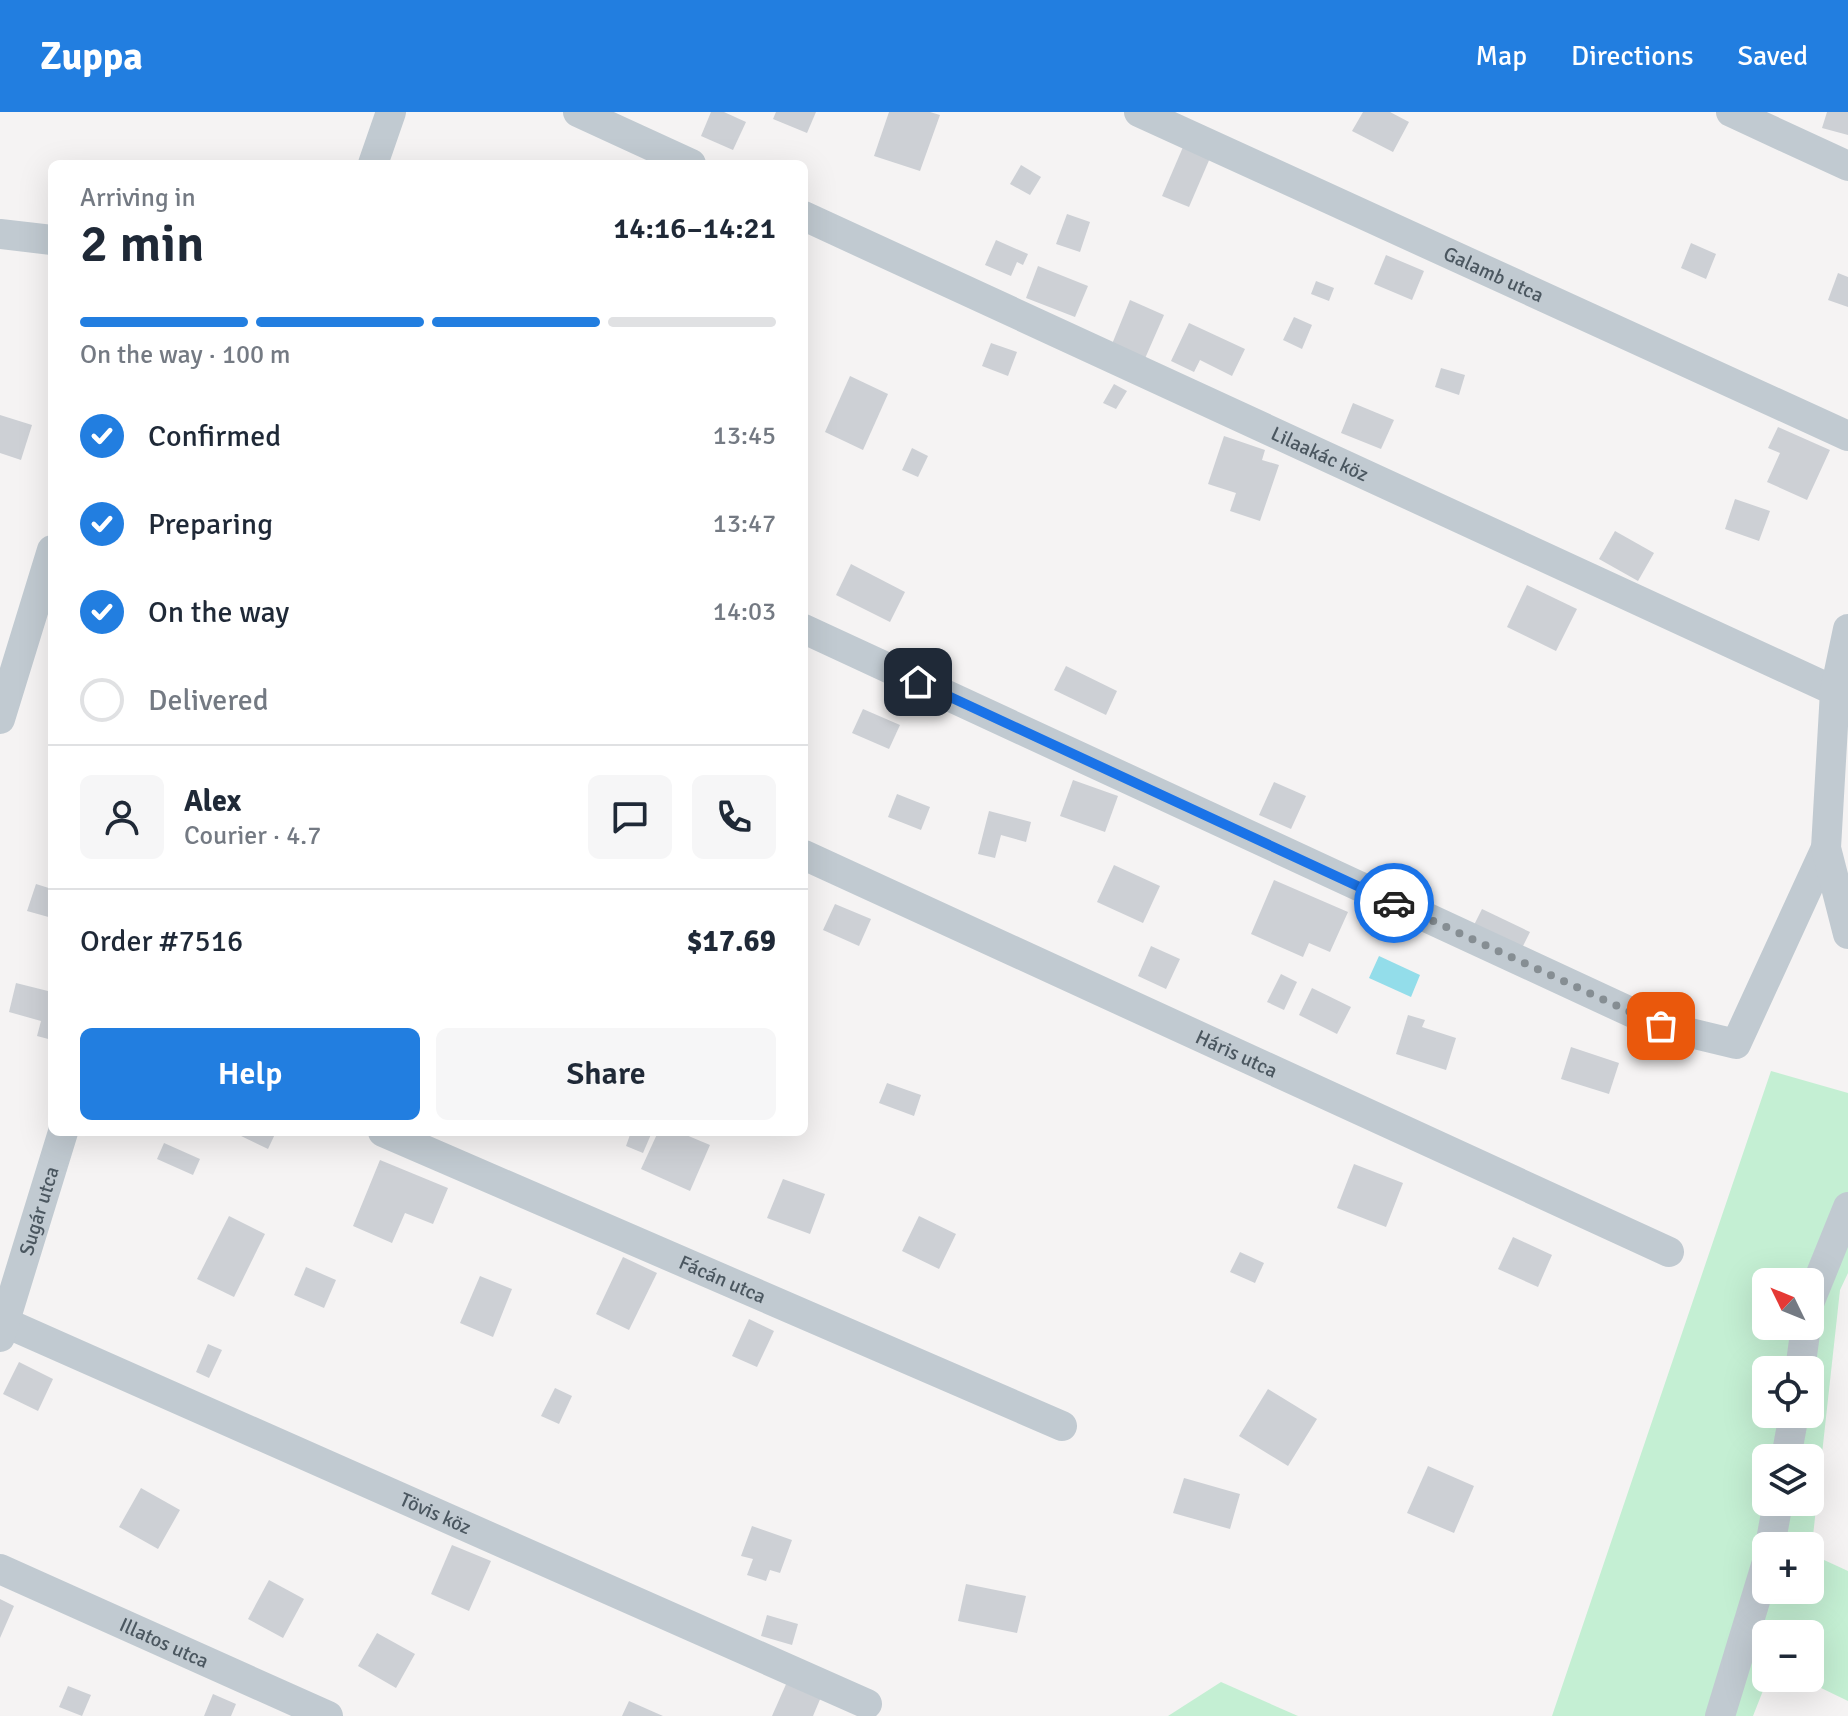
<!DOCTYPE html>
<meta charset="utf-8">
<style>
:root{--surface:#fff;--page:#f6f6f7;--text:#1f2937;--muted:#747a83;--line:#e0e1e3;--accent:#227ee0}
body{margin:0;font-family:Signika,sans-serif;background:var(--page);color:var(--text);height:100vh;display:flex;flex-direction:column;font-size:30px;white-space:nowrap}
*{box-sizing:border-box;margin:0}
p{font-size:26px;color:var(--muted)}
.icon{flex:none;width:44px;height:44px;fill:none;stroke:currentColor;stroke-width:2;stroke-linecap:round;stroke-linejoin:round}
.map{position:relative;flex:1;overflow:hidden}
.panel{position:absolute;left:48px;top:48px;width:760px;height:976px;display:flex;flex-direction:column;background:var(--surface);border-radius:12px;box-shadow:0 8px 32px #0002}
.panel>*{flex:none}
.needle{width:52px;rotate:313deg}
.controls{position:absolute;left:1752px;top:1156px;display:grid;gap:16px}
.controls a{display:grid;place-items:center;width:72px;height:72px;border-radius:12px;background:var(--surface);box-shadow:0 8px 32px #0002;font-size:40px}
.pin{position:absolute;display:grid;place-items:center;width:68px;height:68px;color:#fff;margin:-34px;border-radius:16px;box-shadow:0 4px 12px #0006}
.courier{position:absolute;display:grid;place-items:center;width:80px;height:80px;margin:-40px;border:6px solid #1a73e8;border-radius:50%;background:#fff;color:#222;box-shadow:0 2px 10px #0007}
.overview em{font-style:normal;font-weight:600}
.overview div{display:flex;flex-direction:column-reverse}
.overview{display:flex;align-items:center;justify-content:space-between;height:136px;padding:0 32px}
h1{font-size:52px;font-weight:600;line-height:60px}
.bar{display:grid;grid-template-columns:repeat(4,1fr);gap:12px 8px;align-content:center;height:96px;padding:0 32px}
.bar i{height:10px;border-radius:6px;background:var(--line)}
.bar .on{background:var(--accent)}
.bar p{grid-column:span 4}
.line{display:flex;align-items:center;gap:20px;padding:0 32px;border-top:2px solid var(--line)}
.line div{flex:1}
.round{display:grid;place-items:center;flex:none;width:84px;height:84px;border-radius:12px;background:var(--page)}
ol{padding:0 32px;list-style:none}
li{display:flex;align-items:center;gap:24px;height:88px}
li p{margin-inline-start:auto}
li .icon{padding:8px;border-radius:50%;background:var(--accent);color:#fff;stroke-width:4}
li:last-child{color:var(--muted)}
li i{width:44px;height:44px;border:4px solid var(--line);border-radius:50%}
.button{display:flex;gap:16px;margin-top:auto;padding:16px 32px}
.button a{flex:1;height:92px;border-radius:12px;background:var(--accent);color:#fff;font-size:32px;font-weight:600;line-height:92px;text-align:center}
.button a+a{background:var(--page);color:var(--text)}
header{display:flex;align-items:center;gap:48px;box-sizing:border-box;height:112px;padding:0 40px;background:var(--accent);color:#fff}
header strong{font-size:38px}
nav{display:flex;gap:44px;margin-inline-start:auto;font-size:28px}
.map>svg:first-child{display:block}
</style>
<header>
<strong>Zuppa</strong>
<nav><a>Map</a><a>Directions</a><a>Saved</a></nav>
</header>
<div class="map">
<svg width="1848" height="1604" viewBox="0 0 1848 1604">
<rect width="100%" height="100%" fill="#f5f3f3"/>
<g fill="#c4efd3" fill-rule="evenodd">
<path d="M1771,959L1848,981V1161L1840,1178L1811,1442L1848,1459V1589L1819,1575L1810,1565V1522H1766L1768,1566L1753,1604H1552ZM1766,1170H1810V1214H1766ZM1766,1258H1810V1302H1766ZM1766,1346H1810V1390H1766ZM1766,1434H1810V1478H1766Z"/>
<polygon points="1221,1570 1298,1604 1168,1604"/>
</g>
<polygon fill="#93ddea" points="1379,844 1420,863 1411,885 1369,866"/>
<g fill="#cdd0d5">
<polygon points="711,0 724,0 746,10 733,38 701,24"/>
<polygon points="776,0 816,0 807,21 773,7"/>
<polygon points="889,0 930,0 940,3 920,59 874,44"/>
<polygon points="1363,0 1390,0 1409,10 1393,40 1352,19"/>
<polygon points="1827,0 1848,0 1848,23 1822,16"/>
<polygon points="1183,35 1210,46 1189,95 1162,84"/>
<polygon points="1021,53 1041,65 1030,83 1010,72"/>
<polygon points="1067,102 1090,110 1080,140 1056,132"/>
<polygon points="996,128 1028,142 1023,153 1017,150 1011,164 985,153"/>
<polygon points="1691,131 1716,142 1706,167 1681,156"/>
<polygon points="1386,143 1424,159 1412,188 1374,172"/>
<polygon points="1038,154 1088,174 1075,205 1026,186"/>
<polygon points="1838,161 1848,165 1848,195 1828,188"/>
<polygon points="1316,169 1334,176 1329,189 1311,182"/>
<polygon points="1130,188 1164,203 1143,251 1110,237"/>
<polygon points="1294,205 1312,213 1302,237 1283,228"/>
<polygon points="1189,211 1245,237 1232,264 1200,248 1194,260 1171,249"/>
<polygon points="991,231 1017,240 1008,264 982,254"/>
<polygon points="1441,256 1465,263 1459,283 1435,275"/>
<polygon points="850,264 888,282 863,338 825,320"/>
<polygon points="1114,272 1127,279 1116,297 1103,291"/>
<polygon points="1353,291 1394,308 1381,337 1341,321"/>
<polygon points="0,303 32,313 21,348 0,341"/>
<polygon points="1778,315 1830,338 1807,388 1767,370 1780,341 1768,336"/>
<polygon points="1224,324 1265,338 1262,348 1279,353 1260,409 1230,399 1236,381 1208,372"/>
<polygon points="912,336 928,344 918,365 902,358"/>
<polygon points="1735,387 1770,399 1759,429 1725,417"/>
<polygon points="1615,419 1654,441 1638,469 1599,447"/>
<polygon points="851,452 905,480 890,510 836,483"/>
<polygon points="1527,473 1577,497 1556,539 1507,515"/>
<polygon points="1066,554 1117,579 1106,603 1054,578"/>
<polygon points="863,597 900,613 889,637 852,621"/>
<polygon points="1073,668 1118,684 1105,720 1060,704"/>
<polygon points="1274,670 1306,684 1291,717 1259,703"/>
<polygon points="897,682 930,695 921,718 888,705"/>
<polygon points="989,699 1031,710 1026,730 1001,723 995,746 978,742"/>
<polygon points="1114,753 1160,774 1143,811 1097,790"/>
<polygon points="1274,768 1348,800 1330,840 1309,831 1303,845 1251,822"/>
<polygon points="36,772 52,777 52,806 27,799"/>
<polygon points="835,792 871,807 859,834 823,818"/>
<polygon points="1482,797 1530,820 1520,840 1472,817"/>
<polygon points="1151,834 1180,847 1166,877 1138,864"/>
<polygon points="1281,862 1297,870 1284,898 1267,890"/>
<polygon points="16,871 52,880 52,928 37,924 41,909 9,900"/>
<polygon points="1312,876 1351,895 1337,922 1299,903"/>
<polygon points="1408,903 1425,908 1422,915 1456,926 1446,958 1396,942"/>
<polygon points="1571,935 1619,951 1609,982 1561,967"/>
<polygon points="887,971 921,983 914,1004 879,991"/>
<polygon points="238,1020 276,1020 268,1037 237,1022"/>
<polygon points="631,1020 652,1020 643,1041 626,1034"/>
<polygon points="658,1020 679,1020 710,1033 690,1079 641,1057"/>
<polygon points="164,1031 200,1047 193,1063 157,1047"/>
<polygon points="380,1048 448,1076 433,1112 405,1101 392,1131 353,1114"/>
<polygon points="1354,1052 1403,1071 1386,1115 1337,1096"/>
<polygon points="783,1067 825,1082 810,1122 767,1106"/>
<polygon points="229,1104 265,1122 234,1185 197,1167"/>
<polygon points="919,1104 956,1122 939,1157 902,1139"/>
<polygon points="1513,1125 1552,1143 1538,1175 1498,1157"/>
<polygon points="1240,1140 1264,1151 1255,1171 1230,1160"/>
<polygon points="623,1145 657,1161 629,1218 596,1202"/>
<polygon points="306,1155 336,1168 324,1196 294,1183"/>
<polygon points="480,1164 512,1177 493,1225 460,1211"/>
<polygon points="749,1207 774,1219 757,1255 732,1244"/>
<polygon points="208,1232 222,1238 209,1266 196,1260"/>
<polygon points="19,1250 53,1267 38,1299 3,1282"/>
<polygon points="555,1276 572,1284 559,1312 541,1304"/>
<polygon points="1268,1277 1317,1307 1288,1354 1239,1324"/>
<polygon points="1428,1354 1474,1374 1454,1421 1407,1401"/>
<polygon points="1184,1366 1240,1382 1230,1417 1173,1401"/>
<polygon points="141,1376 180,1398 158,1437 119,1415"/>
<polygon points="752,1414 792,1428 780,1461 770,1458 766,1469 747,1463 753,1447 741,1444"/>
<polygon points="452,1433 491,1449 469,1499 431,1482"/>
<polygon points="269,1468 304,1487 283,1526 248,1507"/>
<polygon points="966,1472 1026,1484 1017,1521 958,1509"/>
<polygon points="0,1487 14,1494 0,1526"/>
<polygon points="767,1503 798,1512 792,1533 761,1524"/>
<polygon points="377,1521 415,1542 396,1576 358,1554"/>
<polygon points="787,1570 821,1585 813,1604 772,1604"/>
<polygon points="68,1574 91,1583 82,1604 59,1595"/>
<polygon points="213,1582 236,1592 231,1604 204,1604"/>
<polygon points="629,1589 663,1604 622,1604"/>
</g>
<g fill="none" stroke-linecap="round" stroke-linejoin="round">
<g stroke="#c1cad1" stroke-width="30">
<polyline points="578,0 691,52"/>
<path id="s1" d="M1139,0L1848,324"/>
<polyline points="1731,0 1848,54"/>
<polyline points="373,52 391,0"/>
<path id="s2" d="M804,104L1835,579"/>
<polyline points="0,122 52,128"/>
<polyline points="804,517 1661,914 1736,932 1826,736"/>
<polyline points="1848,517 1835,579 1826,736 1848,822"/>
<polyline points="0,607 52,438"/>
<path id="s3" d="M804,743L1669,1140"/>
<path id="s4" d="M383,1020L1062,1314"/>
<polyline points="1810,1189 1848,1095"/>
<path id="s5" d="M4,1210L867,1592"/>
<path id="s6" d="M0,1225L63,1020"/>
<polyline points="1800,1258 1806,1214"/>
<polyline points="1786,1346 1794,1302"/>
<polyline points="1770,1434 1778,1390"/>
<path id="s7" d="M0,1457L328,1604"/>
<polyline points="1720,1604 1766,1453"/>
</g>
</g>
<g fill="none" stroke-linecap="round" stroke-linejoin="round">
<polyline stroke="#868e93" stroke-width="8" stroke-dasharray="0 14.4" points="1394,791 1661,914"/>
<polyline stroke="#1a73e8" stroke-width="10" points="918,570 1394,791"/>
</g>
<g text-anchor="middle" stroke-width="6" stroke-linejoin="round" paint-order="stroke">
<g font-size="20" fill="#4b5760" stroke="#fff">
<text dy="7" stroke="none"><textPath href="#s1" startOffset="390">Galamb utca</textPath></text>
<text dy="7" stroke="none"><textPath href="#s2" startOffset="568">Lilaakác köz</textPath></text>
<text dy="7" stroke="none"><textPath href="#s3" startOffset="476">Háris utca</textPath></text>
<text dy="7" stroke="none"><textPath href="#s6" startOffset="132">Sugár utca</textPath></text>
<text dy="7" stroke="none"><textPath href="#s4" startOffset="370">Fácán utca</textPath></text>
<text dy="7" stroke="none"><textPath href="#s5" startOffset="472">Tövis köz</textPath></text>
<text dy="7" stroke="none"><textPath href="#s7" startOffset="180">Illatos utca</textPath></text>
</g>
</g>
</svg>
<div class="controls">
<a><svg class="needle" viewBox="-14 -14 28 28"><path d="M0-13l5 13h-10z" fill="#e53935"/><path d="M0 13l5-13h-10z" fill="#747a83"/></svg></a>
<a><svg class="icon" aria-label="locate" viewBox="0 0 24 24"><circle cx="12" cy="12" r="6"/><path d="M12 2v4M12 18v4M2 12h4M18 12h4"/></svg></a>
<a><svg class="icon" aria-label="layers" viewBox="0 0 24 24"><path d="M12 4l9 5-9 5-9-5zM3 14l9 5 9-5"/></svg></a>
<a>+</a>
<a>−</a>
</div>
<div class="pin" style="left:1661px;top:914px;background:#ea580c"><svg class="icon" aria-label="bag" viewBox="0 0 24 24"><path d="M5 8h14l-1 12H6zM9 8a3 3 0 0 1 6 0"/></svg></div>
<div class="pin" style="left:918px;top:570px;background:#1f2937"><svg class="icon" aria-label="home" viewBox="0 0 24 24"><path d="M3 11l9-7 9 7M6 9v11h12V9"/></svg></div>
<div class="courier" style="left:1394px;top:791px"><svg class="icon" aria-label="car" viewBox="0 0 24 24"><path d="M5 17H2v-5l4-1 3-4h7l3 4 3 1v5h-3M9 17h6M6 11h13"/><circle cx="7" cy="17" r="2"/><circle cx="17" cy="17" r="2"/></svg></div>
<section class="panel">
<div class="overview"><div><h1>2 min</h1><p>Arriving in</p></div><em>14:16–14:21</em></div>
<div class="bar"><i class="on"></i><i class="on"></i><i class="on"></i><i></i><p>On the way · 100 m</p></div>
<ol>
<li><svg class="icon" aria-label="check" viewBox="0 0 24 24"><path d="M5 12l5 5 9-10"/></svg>Confirmed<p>13:45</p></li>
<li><svg class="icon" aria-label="check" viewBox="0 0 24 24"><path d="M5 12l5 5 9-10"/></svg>Preparing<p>13:47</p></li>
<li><svg class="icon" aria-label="check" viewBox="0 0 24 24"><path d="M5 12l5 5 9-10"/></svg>On the way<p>14:03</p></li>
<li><i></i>Delivered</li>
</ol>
<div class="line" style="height:144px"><a class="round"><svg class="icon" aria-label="person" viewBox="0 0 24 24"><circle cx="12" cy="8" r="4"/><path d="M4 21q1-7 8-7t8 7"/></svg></a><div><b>Alex</b><p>Courier · 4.7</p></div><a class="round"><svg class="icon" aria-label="chat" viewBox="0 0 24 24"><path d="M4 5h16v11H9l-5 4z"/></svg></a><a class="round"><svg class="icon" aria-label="phone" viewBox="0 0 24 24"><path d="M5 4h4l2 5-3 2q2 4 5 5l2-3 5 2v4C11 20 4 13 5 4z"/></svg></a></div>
<div class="line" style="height:104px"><div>Order #7516</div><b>$17.69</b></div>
<div class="button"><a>Help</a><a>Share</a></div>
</section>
</div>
